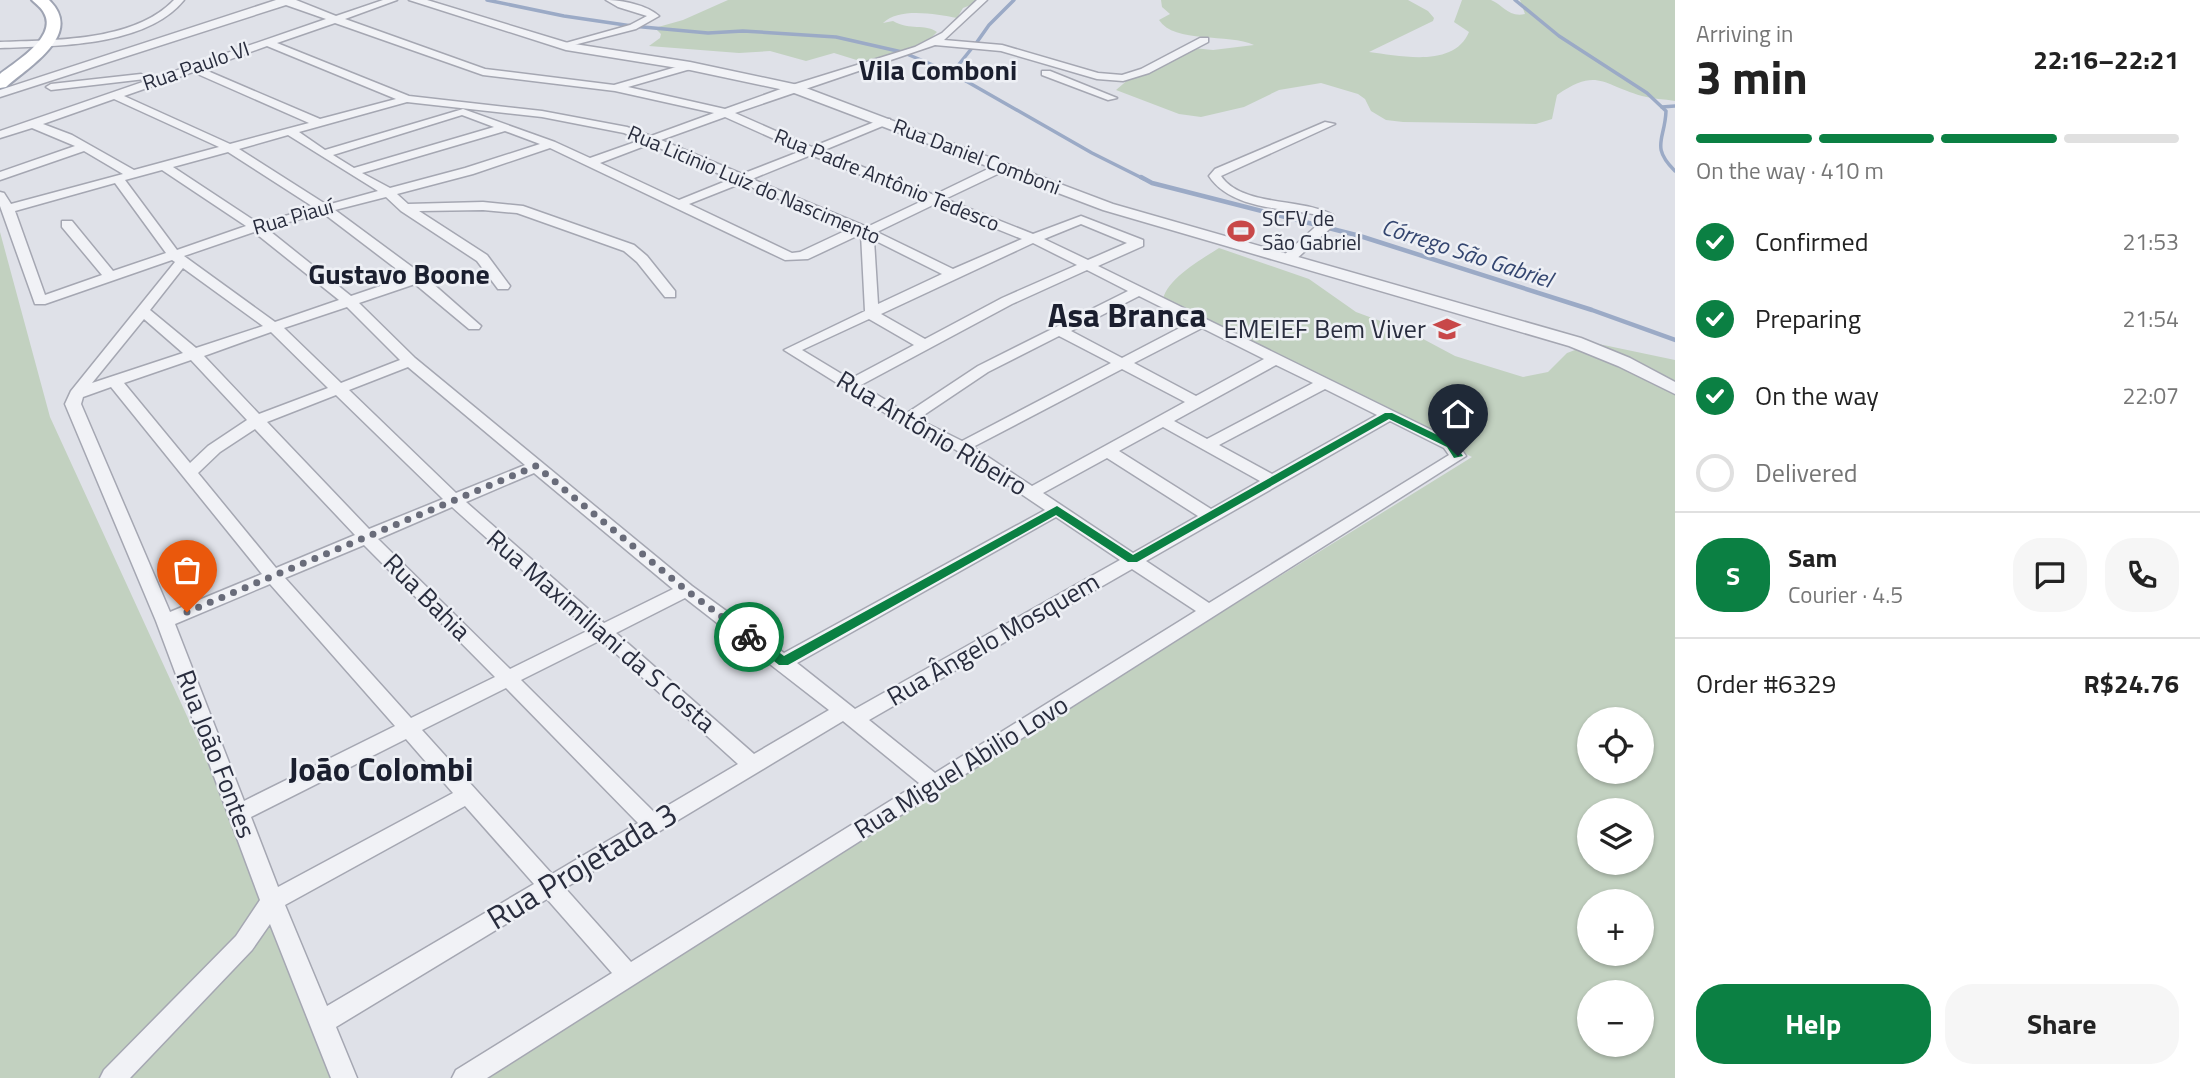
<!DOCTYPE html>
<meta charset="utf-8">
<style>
:root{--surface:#fff;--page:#f6f6f6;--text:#222;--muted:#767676;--line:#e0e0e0;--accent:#0b8043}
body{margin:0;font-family:"Titillium Web",sans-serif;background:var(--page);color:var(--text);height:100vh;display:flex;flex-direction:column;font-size:26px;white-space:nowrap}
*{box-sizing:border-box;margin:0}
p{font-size:23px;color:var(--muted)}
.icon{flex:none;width:38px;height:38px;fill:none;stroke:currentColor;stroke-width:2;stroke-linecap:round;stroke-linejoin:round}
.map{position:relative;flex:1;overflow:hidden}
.details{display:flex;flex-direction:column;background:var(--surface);width:525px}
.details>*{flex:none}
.fabs{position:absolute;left:1577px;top:707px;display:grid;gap:14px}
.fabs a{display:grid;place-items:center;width:77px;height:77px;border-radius:50%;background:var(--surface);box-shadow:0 2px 5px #0004;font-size:35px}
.pin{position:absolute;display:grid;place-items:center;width:60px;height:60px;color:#fff;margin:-72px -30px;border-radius:50% 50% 50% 0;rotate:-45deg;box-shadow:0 0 7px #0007}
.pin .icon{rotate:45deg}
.courier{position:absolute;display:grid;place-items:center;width:70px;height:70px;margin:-35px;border:5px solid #0b8043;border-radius:50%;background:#fff;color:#222;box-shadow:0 2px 9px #0007}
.headline em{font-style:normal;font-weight:700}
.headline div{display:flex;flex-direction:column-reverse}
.headline{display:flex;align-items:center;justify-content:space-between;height:119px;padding:0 21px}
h1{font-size:46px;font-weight:700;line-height:52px}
.bar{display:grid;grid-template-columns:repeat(4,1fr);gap:10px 7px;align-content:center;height:84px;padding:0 21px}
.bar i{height:9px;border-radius:5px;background:var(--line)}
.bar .current{background:var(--accent)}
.bar p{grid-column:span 4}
.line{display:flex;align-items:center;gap:18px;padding:0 21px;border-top:2px solid var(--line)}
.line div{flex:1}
.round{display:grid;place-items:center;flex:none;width:74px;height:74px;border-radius:28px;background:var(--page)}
ol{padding:0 21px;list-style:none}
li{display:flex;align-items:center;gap:21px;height:77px}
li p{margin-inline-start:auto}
li .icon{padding:7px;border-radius:50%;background:var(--accent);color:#fff;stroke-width:4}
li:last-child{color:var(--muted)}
li i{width:38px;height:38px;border:4px solid var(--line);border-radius:50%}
.action{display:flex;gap:14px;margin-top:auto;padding:14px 21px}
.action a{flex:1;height:80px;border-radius:28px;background:var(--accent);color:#fff;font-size:28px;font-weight:700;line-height:80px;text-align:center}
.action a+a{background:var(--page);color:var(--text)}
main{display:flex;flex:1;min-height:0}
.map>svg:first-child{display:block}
</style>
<main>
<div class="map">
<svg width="1675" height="1078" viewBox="0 0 1675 1078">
<rect width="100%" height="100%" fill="#dfe1e8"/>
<g fill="#c2d1c0" fill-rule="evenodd">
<path d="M728,0H984L963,8L957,18C936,14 899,7 883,23L893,21C911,31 924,23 937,32L925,44L905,53L863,62L834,53L806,61L770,51L739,53L649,46L660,38L661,34L656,29H651L683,20Z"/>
<path d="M1161,0H1408L1428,11L1434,18L1433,21L1369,52C1401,56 1454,68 1469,32L1454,22L1462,0C1470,0 1483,0 1491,0C1502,4 1509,18 1525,14L1520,0H1675V101C1664,99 1653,99 1642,96C1602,85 1598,67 1557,95L1552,119L1536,124L1403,122L1386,120L1371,111L1365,99L1358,94L1321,83L1279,90L1244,107L1201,117L1179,114L1116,90L1130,78L1193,48L1213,50L1254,45C1229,33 1174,44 1159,20L1170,14L1162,7Z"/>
<polygon points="0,232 50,417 274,906 346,1078 0,1078"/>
<path d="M1219,248L1309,279L1356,312L1410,332L1455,356L1523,377L1548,372L1567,353L1594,343L1675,360V1078H471L1472,457L1163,302C1163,281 1202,259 1219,248ZM1589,719H1642V772H1589ZM1589,810H1642V863H1589ZM1589,901H1642V954H1589ZM1589,992H1642V1045H1589Z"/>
</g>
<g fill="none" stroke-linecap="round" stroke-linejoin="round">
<g stroke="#9baac6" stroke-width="3.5">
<polyline points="487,0 564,16 632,26 708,33 743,31 836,37 902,52 952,73 1092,153 1144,179"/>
<path d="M1515,0L1559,36L1647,93L1666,111C1665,140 1650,146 1675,171"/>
<polyline points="977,42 989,25 1014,0"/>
<polyline points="952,73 972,48"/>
<polyline points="1662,107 1675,106"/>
</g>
<polyline stroke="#9baac6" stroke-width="4.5" points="1141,177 1152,183 1360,236 1592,310 1675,340"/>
<defs>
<g id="minor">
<path d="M174,0H184C146,47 55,46 0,48V42C53,40 134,42 174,0Z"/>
<path d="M276,0H296L336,16L383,0H397L345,19L485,69L614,85L690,63L694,64V68L628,87L725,109L789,86L915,47L942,33L977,0H987L944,40L1002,45L1098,73L1122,75L1141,69L1200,38H1208V42L1149,73L1123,81L1097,79L1001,51L935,45L735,113L812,147L882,119H890V123L822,151L934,195L996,165H1004V171L945,199L1033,234L1081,216L1143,240V246L1098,266L1456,442L1466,456L487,1078H452L456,1070L612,973L547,899L336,1027L357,1078H331L270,924L252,950L130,1078H100L104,1070L236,936L260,900L156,621L65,404L71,391L175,262L172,260L45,304H35L0,206V192L4,193L11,204L123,174L84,151L0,180V172L75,146L32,128L0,138V131L326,19L286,5L0,97V90ZM335,23L483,75L615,91L714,113L651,136L627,127L542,111L409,96L277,43ZM267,46L396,99L320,119L203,69ZM193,72L309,123L230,144L124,96ZM114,99L219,147L134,170L72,135L43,124ZM407,102L542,117L624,133L641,140L590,158L555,142L463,109L325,150L299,132ZM462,115L494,127L354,168L333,155ZM725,117L801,151L742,174L661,140ZM505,131L540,144L465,168L390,188L362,173ZM288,135L378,191L327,205L239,149ZM650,144L731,179L679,200L600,163ZM550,148L785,260L808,259L861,234L865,311L784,350L901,423L956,450L1045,510L784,653L692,586L415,358L359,303L415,284L469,329H479L481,326L423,275L335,210L386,197L401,211L477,261L498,289H508L510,286L487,255L419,211L483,210L517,213L624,251L637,262L665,297H675V291L647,256L634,245L523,206L483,202L408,204L397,194L473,174ZM228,152L315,208L258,223L173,167ZM811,155L924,200L867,227L752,179ZM162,170L246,226L177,250L125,180ZM115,183L166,253L113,271L72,221H62V227L102,275L45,295L15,211ZM742,183L849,229L800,252L792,253L689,204ZM935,204L1022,239L953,269L877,232ZM323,213L407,277L351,296L266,228ZM1081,224L1127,243L1088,260L1044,239ZM254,232L339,300L275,322L184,256ZM874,240L942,274L878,304ZM1033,243L1077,265L1002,298L925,339L881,314ZM183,268L263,326L196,348L150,310ZM1087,270L1128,291L978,366L907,413L861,385L1012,304ZM1139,296L1191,322L1122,358L1071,331ZM347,307L400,360L341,383L284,328ZM144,319L183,353L92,383ZM869,319L914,345L850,379L802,350ZM1202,328L1264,359L1196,396L1134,363ZM271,332L328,388L259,414L204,356ZM1059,336L1111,363L962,441L918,419L988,372ZM191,360L247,420L208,446L190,463L124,383ZM1276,365L1313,383L1207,439L1174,421ZM408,367L525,465L456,493L349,390ZM1122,369L1185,402L1032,486L973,447ZM111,387L262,574L170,612L81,404L83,397ZM1325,389L1377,415L1272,474L1219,445ZM336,395L443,499L369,529L267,422ZM1390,421L1444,448L1449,455L1209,603L1146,561ZM1163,427L1260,481L1211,509L1119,451ZM255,429L355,535L276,568L198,473L220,452ZM1107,458L1198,516L1133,553L1043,493ZM534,473L673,589L604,623L466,502ZM452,507L589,630L510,669L378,539ZM1056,517L1120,560L855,709L797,663ZM364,545L495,677L411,718L285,578ZM1132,569L1196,611L935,773L869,720ZM270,584L395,726L244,801L175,624ZM685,598L829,710L754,754L616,633ZM601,640L738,764L655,813L521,680ZM506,688L638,823L552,874L422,730ZM843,721L919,783L631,962L565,888ZM406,739L453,793L278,887L251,817ZM465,806L534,884L327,1006L285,905Z"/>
<path d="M606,0C622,0 647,5 659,16L636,29L562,48V44L630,25L647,16L618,7Z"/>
<polygon points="1042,71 1050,71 1117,98 1108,100 1042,75"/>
<polygon points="141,74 146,77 145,79 51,90 46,87 51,84"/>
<path d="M1325,122L1335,124L1221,176C1242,207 1303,198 1333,215L1334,225L1294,261H1284V255L1323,220L1313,214C1279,208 1230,208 1209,176L1215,169Z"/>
</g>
<polygon id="tertiary" points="409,0 427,0 568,43 690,62 798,85 1113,204 1581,338 1630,358 1675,382 1675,394 1618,366 1569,346 1103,210 789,91 690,70 566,50"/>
<path id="primary" d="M32,0H49C84,34 31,65 6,87L0,88V74C15,62 58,37 44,13C42,8 36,4 32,0Z"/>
</defs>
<use href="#minor" stroke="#a5a7b2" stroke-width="3"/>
<use href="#tertiary" stroke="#a5a7b2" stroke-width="3"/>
<use href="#primary" stroke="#9fa4b3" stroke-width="4"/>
<use href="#minor" fill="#f1f2f6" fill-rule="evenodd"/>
<use href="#tertiary" fill="#f1f2f6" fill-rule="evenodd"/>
<use href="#primary" fill="#fff" fill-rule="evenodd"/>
</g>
<polygon fill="#0b8043" points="1385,413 1392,413 1454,443 1463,456 1454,458 1447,447 1389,419 1137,562 1128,562 1056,515 788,665 779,665 743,637 745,634 754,634 784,656 1057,506 1133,555"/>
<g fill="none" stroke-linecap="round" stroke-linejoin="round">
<polyline stroke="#696c7a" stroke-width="7" stroke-dasharray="0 12.6" points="187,612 536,466 686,590 749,637"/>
</g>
<defs>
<symbol id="stadium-bare" viewBox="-9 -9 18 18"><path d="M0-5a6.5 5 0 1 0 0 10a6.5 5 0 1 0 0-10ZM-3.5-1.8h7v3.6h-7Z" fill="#c84849" stroke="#eef0f5" stroke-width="2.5" paint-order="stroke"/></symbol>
<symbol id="school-bare" viewBox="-9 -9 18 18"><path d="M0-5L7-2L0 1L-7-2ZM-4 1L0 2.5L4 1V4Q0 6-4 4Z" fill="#c84849" stroke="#eef0f5" stroke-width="2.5" paint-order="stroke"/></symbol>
</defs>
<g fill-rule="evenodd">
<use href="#stadium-bare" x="1222" y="212" width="38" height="38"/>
<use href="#school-bare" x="1428" y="310" width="38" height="38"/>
</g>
<g text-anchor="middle" stroke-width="5" stroke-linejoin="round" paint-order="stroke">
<g font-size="21" fill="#292d3e" stroke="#eef0f5">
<text transform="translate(196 66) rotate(-19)" y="7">Rua Paulo VI</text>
<text transform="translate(977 157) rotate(21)" y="7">Rua Daniel Comboni</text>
<text transform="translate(887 180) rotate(22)" y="7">Rua Padre Antônio Tedesco</text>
<text transform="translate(754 185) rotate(23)" y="7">Rua Licinio Luiz do Nascimento</text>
<text transform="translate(293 217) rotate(-16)" y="7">Rua Piauí</text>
</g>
<g font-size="21" fill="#292d3e" stroke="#eef0f5" text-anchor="start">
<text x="1262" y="226">SCFV de<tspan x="1262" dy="24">São Gabriel</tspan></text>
</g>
<g font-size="23" font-style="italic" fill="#344670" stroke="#eef0f5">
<text transform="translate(1467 253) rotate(18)" y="8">Córrego São Gabriel</text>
</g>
<g font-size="26" fill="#292d3e" stroke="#eef0f5" text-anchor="end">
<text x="1426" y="338">EMEIEF Bem Viver</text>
</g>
<g font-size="26" fill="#292d3e" stroke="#eef0f5">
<text transform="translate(932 433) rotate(31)" y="9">Rua Antônio Ribeiro</text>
<text transform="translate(427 597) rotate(45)" y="9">Rua Bahia</text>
<text transform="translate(601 631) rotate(41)" y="9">Rua Maximiliani da S Costa</text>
<text transform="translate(993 639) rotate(-30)" y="9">Rua Ângelo Mosquem</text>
<text transform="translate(216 754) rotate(69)" y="9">Rua João Fontes</text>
<text transform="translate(961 767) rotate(-32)" y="9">Rua Miguel Abilio Lovo</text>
</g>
<g font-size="28" font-weight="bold" fill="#1b1f2f" stroke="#eef0f5">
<text x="938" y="80">Vila Comboni</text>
<text x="399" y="284">Gustavo Boone</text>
</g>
<g font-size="32" fill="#292d3e" stroke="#eef0f5">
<text transform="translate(582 866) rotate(-31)" y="11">Rua Projetada 3</text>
</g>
<g font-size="33" font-weight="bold" fill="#1b1f2f" stroke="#eef0f5">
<text x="1127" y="327">Asa Branca</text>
<text x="381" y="781">João Colombi</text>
</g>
</g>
</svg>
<div class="fabs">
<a><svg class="icon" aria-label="locate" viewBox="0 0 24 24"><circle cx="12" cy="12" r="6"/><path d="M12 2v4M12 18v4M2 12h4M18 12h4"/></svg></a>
<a><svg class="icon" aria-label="layers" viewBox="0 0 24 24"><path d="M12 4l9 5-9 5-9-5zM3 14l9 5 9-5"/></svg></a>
<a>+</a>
<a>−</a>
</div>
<div class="pin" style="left:187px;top:612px;background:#ea580c"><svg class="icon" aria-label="bag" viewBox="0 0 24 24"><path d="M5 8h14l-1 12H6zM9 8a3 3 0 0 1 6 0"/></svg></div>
<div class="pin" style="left:1458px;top:456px;background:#1f2937"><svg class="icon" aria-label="home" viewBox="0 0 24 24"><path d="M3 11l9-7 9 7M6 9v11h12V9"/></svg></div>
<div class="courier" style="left:749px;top:637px"><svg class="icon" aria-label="bike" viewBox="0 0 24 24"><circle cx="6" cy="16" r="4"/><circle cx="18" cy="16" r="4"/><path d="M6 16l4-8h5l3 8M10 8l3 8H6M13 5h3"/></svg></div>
</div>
<section class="details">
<div class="headline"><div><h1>3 min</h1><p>Arriving in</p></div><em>22:16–22:21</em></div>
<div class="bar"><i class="current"></i><i class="current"></i><i class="current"></i><i></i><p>On the way · 410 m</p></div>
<ol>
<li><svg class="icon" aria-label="check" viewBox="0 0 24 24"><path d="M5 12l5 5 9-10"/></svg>Confirmed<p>21:53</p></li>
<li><svg class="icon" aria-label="check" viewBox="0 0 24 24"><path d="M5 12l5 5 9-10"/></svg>Preparing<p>21:54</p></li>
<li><svg class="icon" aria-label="check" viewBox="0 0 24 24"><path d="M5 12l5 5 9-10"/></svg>On the way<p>22:07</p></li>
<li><i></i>Delivered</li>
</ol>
<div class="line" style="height:126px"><b class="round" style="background:var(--accent);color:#fff">S</b><div><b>Sam</b><p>Courier · 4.5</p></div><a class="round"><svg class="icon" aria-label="chat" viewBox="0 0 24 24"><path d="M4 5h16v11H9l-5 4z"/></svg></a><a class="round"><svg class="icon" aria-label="phone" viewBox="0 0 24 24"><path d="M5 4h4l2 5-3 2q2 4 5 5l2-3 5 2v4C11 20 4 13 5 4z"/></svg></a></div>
<div class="line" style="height:91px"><div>Order #6329</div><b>R$24.76</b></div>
<div class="action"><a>Help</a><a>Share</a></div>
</section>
</main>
